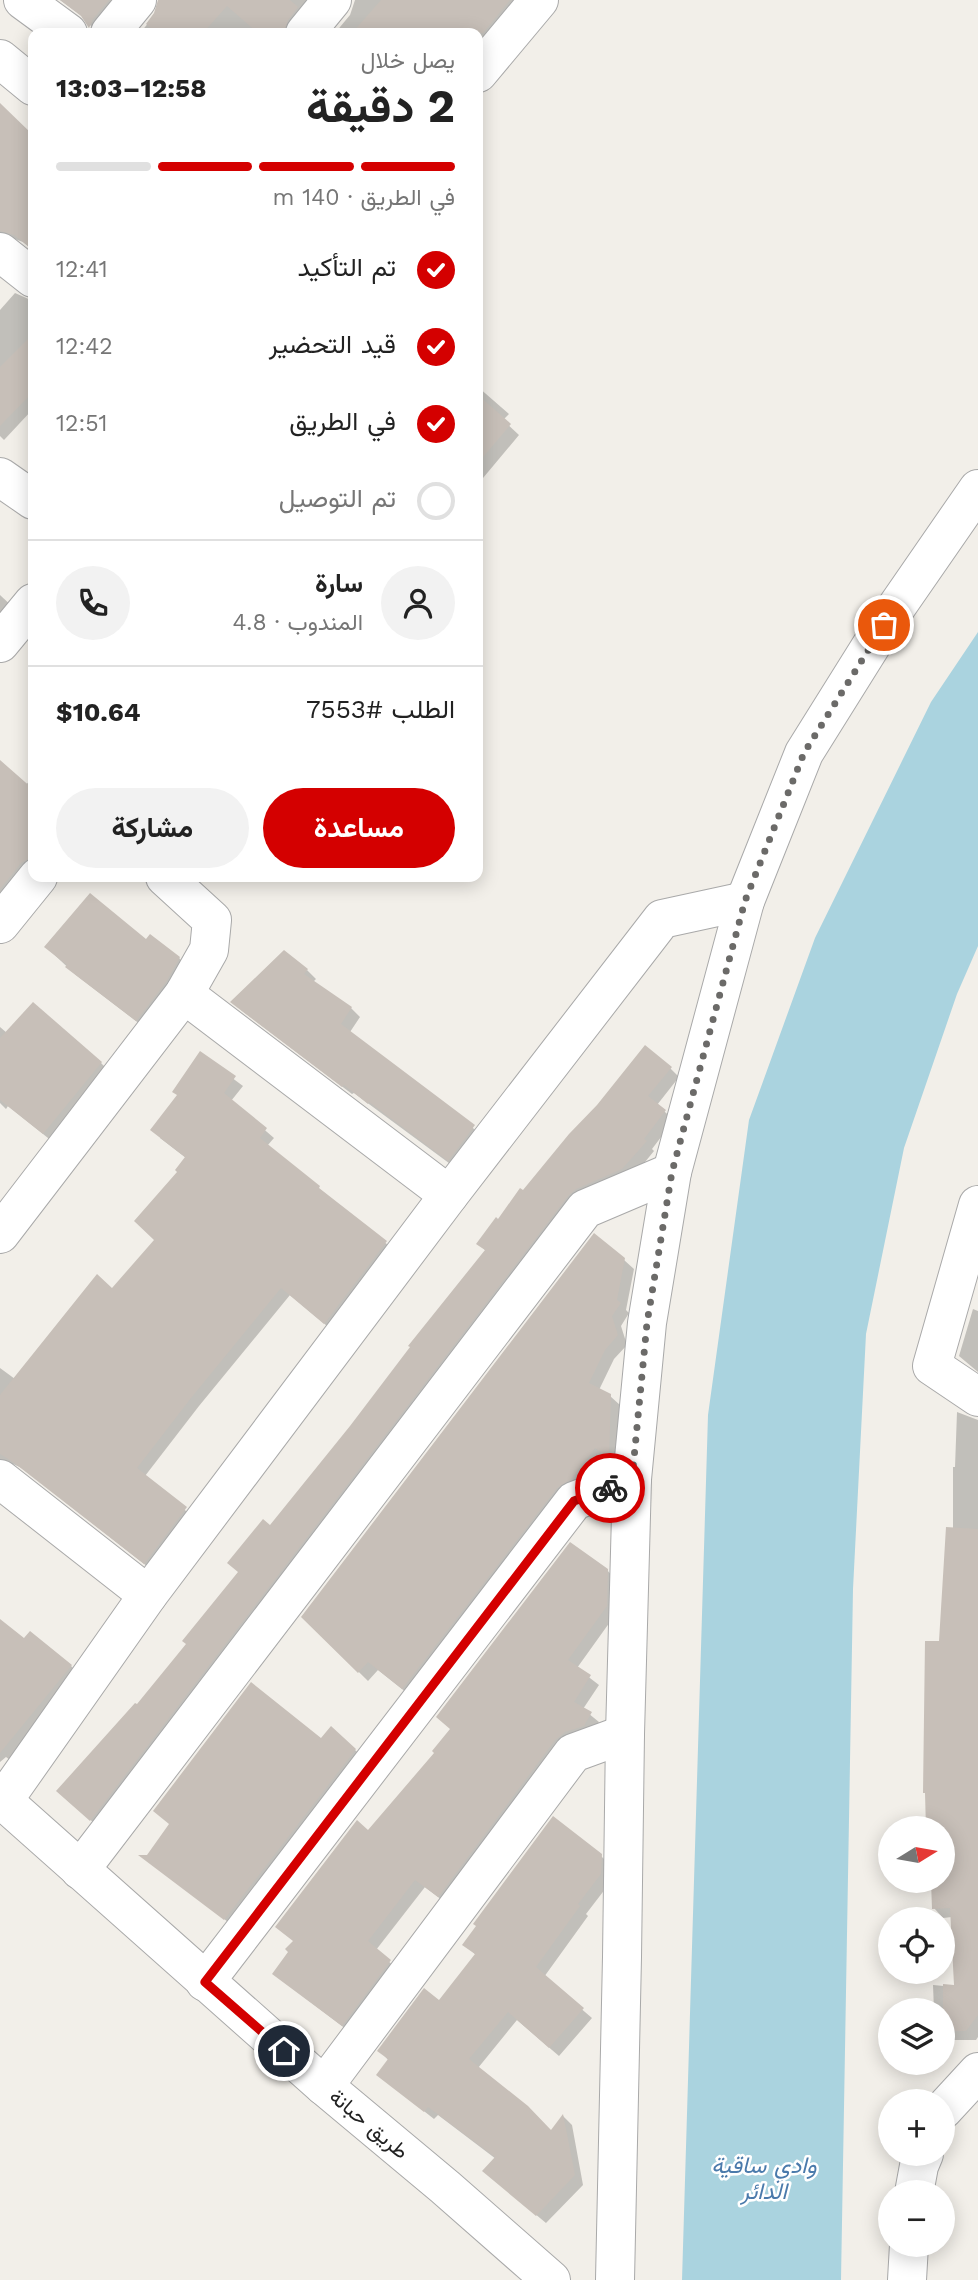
<!DOCTYPE html>
<html lang="ar">
<meta charset="utf-8">
<style>
:root{--surface:#fff;--page:#f2f2f2;--text:#222;--muted:#767676;--line:#e0e0e0;--accent:#d40000}
body{margin:0;font-family:"Work Sans",Vazirmatn,sans-serif;background:var(--page);color:var(--text);direction:rtl;height:100vh;display:flex;flex-direction:column;font-size:26px;white-space:nowrap}
*{box-sizing:border-box;margin:0}
p{font-size:23px;color:var(--muted)}
.icon{flex:none;width:38px;height:38px;fill:none;stroke:currentColor;stroke-width:2;stroke-linecap:round;stroke-linejoin:round}
.map{position:relative;flex:1;overflow:hidden;direction:ltr}
.side{position:absolute;left:28px;top:28px;width:455px;height:854px;display:flex;flex-direction:column;background:var(--surface);border-radius:14px;box-shadow:0 4px 18px #0003;direction:rtl}
.side>*{flex:none}
.needle{width:46px;rotate:79deg}
.controls{position:absolute;left:878px;top:1816px;display:grid;gap:14px}
.controls a{display:grid;place-items:center;width:77px;height:77px;border-radius:50%;background:var(--surface);box-shadow:0 4px 18px #0003;font-size:35px}
.pin{position:absolute;display:grid;place-items:center;width:60px;height:60px;color:#fff;margin:-30px;border:4px solid #fff;border-radius:50%;box-shadow:0 2px 7px #0007}
.courier{position:absolute;display:grid;place-items:center;width:70px;height:70px;margin:-35px;border:5px solid #d40000;border-radius:50%;background:#fff;color:#222;box-shadow:0 2px 9px #0007}
.head em{font-style:normal;font-weight:700}
.head div{display:flex;flex-direction:column-reverse}
.head{display:flex;align-items:center;justify-content:space-between;height:119px;padding:0 28px}
h1{font-size:46px;font-weight:700;line-height:52px}
.bar{display:grid;grid-template-columns:repeat(4,1fr);gap:10px 7px;align-content:center;height:84px;padding:0 28px}
.bar i{height:9px;border-radius:5px;background:var(--line)}
.bar .selected{background:var(--accent)}
.bar p{grid-column:span 4}
.line{display:flex;align-items:center;gap:18px;padding:0 28px;border-top:2px solid var(--line)}
.line div{flex:1}
.round{display:grid;place-items:center;flex:none;width:74px;height:74px;border-radius:37px;background:var(--page)}
ol{padding:0 28px;list-style:none}
li{display:flex;align-items:center;gap:21px;height:77px}
li p{margin-inline-start:auto}
li .icon{padding:7px;border-radius:50%;background:var(--accent);color:#fff;stroke-width:4}
li:last-child{color:var(--muted)}
li i{width:38px;height:38px;border:4px solid var(--line);border-radius:50%}
.cta{display:flex;gap:14px;margin-top:auto;padding:14px 28px}
.cta a{flex:1;height:80px;border-radius:42px;background:var(--accent);color:#fff;font-size:28px;font-weight:700;line-height:80px;text-align:center}
.cta a+a{background:var(--page);color:var(--text)}
.map>svg:first-child{display:block}
</style>
<div class="map">
<svg width="978" height="2280" viewBox="0 0 978 2280">
<rect width="100%" height="100%" fill="#f2efe9"/>
<polygon fill="#aad3df" points="978,632 978,946 957,994 904,1148 866,1334 853,1589 841,2280 682,2280 708,1415 749,1120 815,938 931,702"/>
<g fill="#0003">
<polygon points="60,0 124,0 96,33 85,18"/>
<polygon points="160,0 319,0 293,33 140,33 155,15"/>
<polygon points="355,0 519,0 478,57 478,33 335,33 350,15"/>
<polygon points="0,106 33,138 33,250 23,242 12,238 0,239"/>
<polygon points="15,293 33,301 33,409 4,440 0,436 0,310"/>
<polygon points="478,387 509,414 503,420 519,435 478,484"/>
<polygon points="0,595 15,609 0,627"/>
<polygon points="0,762 26,785 31,779 33,780 33,869 0,908"/>
<polygon points="147,942 179,958 187,966 145,1028 76,975 46,947"/>
<polygon points="307,970 316,979 313,982 351,1008 360,1017 350,1032 483,1136 457,1169 354,1093 352,1094 241,1010"/>
<polygon points="0,1027 7,1033 101,1063 110,1072 53,1142 8,1106 6,1109 0,1103"/>
<polygon points="200,1054 243,1086 231,1101 274,1138 267,1146 394,1250 333,1331 290,1295 199,1406 145,1476 193,1517 153,1571 24,1469 13,1464 3,1466 0,1464 0,1368 15,1379 112,1291 156,1240 186,1158 160,1138"/>
<polygon points="670,1068 679,1077 657,1105 674,1120 652,1149 654,1151 100,1828 67,1800 137,1707 188,1644 270,1527 351,1427 486,1251 479,1244 523,1192"/>
<polygon points="624,1260 634,1269 626,1310 629,1313 621,1326 627,1345 614,1359 599,1390 610,1396 620,1405 617,1465 605,1456 412,1697 378,1670 368,1681 303,1617"/>
<polygon points="973,1309 978,1311 978,1372 959,1356"/>
<polygon points="957,1412 978,1420 978,2037 976,2040 944,2040 943,2011 934,2011 933,1985 955,1987 952,1917 943,1918 934,1908 943,1881 941,1643 953,1529 953,1467 955,1467"/>
<polygon points="607,1570 615,1579 615,1615 577,1668 599,1685 583,1709 599,1722 592,1734 447,1904 425,1887 376,1950 398,1970 351,2033 274,1974 368,1832"/>
<polygon points="0,1621 24,1641 71,1666 83,1678 14,1763 6,1757 0,1762"/>
<polygon points="322,1740 355,1750 363,1757 232,1925 142,1857 148,1857"/>
<polygon points="600,1855 610,1865 609,1884 586,1914 588,1916 544,1977 592,2018 559,2056 517,2020 478,2068 551,2133 563,2116 572,2125 583,2185 546,2223 493,2179 496,2159 438,2115 434,2119 378,2075 389,2061 380,2051 439,2003 476,1955 465,1945"/>
</g>
<g fill="#c7bfb8">
<polygon points="60,0 109,0 93,19 89,28 81,16"/>
<polygon points="158,0 290,0 298,7 288,20 284,33 258,33 227,6 203,33 157,33 146,24 154,13"/>
<polygon points="381,0 510,0 483,33 352,33"/>
<polygon points="0,103 33,135 33,250 14,235 0,231"/>
<polygon points="33,334 33,392 0,426 0,367"/>
<polygon points="478,395 511,424 478,463"/>
<polygon points="0,760 33,789 33,856 21,863 0,889"/>
<polygon points="90,893 146,939 150,934 180,957 166,982 136,1021 65,967 67,965 44,947"/>
<polygon points="284,950 308,969 304,974 352,1007 341,1024 475,1125 448,1161 369,1102 368,1104 344,1085 342,1087 230,1002"/>
<polygon points="33,1002 102,1062 43,1134 0,1100 0,1038"/>
<polygon points="645,1045 672,1067 648,1096 666,1110 644,1139 647,1141 622,1169 576,1189 568,1196 90,1821 56,1791 135,1703 137,1704 186,1644 182,1641 238,1572 227,1563 263,1519 270,1525 350,1426 410,1347 408,1346 485,1250 476,1244 496,1217 498,1219 520,1188 523,1190 569,1134 597,1105"/>
<polygon points="200,1051 236,1076 224,1093 267,1128 260,1138 320,1186 319,1188 387,1241 324,1324 281,1288 191,1398 137,1468 187,1507 144,1564 13,1462 0,1454 0,1395 97,1274 112,1288 154,1240 134,1221 177,1172 175,1170 185,1157 150,1130 177,1095 172,1092"/>
<polygon points="594,1233 625,1258 617,1300 621,1303 612,1316 618,1335 605,1350 589,1383 611,1394 609,1458 595,1448 571,1479 557,1488 402,1689 368,1662 358,1673 301,1617"/>
<polygon points="946,1527 978,1529 978,2015 966,2031 943,2031 943,1984 954,1985 950,1908 932,1909 931,1881 943,1881 943,1829 926,1829 925,1793 923,1793 925,1641 939,1641"/>
<polygon points="570,1542 608,1569 607,1606 568,1660 591,1675 574,1702 592,1712 584,1726 565,1732 555,1740 438,1897 415,1880 368,1941 391,1960 342,2026 272,1974 288,1952 285,1949 293,1941 275,1927 357,1820 368,1830 434,1753 432,1751 450,1729 436,1717"/>
<polygon points="0,1619 24,1638 30,1631 72,1665 0,1753"/>
<polygon points="251,1682 321,1738 331,1726 356,1749 224,1920 138,1855 147,1855 169,1824 153,1811"/>
<polygon points="553,1816 602,1854 601,1874 578,1904 580,1906 536,1967 584,2008 549,2048 508,2012 469,2059 528,2106 551,2130 563,2114 575,2175 536,2216 482,2171 495,2157 428,2107 424,2112 376,2075 388,2059 377,2051 424,1988 439,2000 475,1954 462,1945 476,1926 473,1924"/>
</g>
<g fill="none" stroke-linecap="round" stroke-linejoin="round">
<defs>
<g id="minor">
<polyline points="23,0 68,33"/>
<polyline points="110,33 137,0"/>
<polyline points="305,33 332,0"/>
<polyline points="0,59 33,86"/>
<polyline points="478,73 539,0"/>
<polyline points="0,252 33,278"/>
<polyline points="0,477 33,500"/>
<polyline points="0,643 33,603"/>
<polyline points="0,924 38,877"/>
<polyline points="184,994 449,1195"/>
<polyline points="978,1205 932,1366 978,1397"/>
<polyline points="0,1234 184,994 209,950 212,920 165,877"/>
<polyline points="0,1479 148,1595"/>
<polyline points="3,1801 148,1595 449,1195 662,919 745,901"/>
<polyline points="80,1870 585,1209 672,1172"/>
<polyline points="205,1982 574,1501 632,1479"/>
<polyline points="324,2086 573,1753 625,1734"/>
<polyline points="943,2110 978,2072"/>
<polyline points="914,2193 919,2166 924,2154"/>
<polyline points="907,2280 909,2245"/>
</g>
<g id="tertiary">
<polyline points="0,1798 324,2086 445,2187 551,2280"/>
<polyline points="615,2280 622,1957 625,1734 632,1479 647,1323 672,1172 745,901 804,753 884,625 978,489"/>
</g>
</defs>
<use href="#minor" stroke="#a9a9a9" stroke-width="40"/>
<use href="#tertiary" stroke="#a9a9a9" stroke-width="40"/>
<use href="#minor" stroke="#fff" stroke-width="38"/>
<use href="#tertiary" stroke="#fff" stroke-width="38"/>
</g>
<g fill="none" stroke-linecap="round" stroke-linejoin="round">
<polyline stroke="#6b6a68" stroke-width="7" stroke-dasharray="0 12.6" points="610,1488 632,1479 647,1323 672,1172 745,901 804,753 884,625"/>
<polyline stroke="#d40000" stroke-width="9" points="284,2051 205,1982 574,1501 610,1488"/>
</g>
<g text-anchor="middle" stroke-width="5" stroke-linejoin="round" paint-order="stroke">
<g font-size="21" fill="#222" stroke="#fff">
<text transform="translate(369 2124) rotate(40)" y="7">طريق حبانة</text>
</g>
<g font-size="23" font-style="italic" fill="#4a7aab" stroke="#fff">
<text x="764" y="2173">وادي ساقية<tspan x="764" dy="26">الدائر</tspan></text>
</g>
</g>
</svg>
<div class="controls">
<a><svg class="needle" viewBox="-14 -14 28 28"><path d="M0-13l5 13h-10z" fill="#e53935"/><path d="M0 13l5-13h-10z" fill="#767676"/></svg></a>
<a><svg class="icon" aria-label="locate" viewBox="0 0 24 24"><circle cx="12" cy="12" r="6"/><path d="M12 2v4M12 18v4M2 12h4M18 12h4"/></svg></a>
<a><svg class="icon" aria-label="layers" viewBox="0 0 24 24"><path d="M12 4l9 5-9 5-9-5zM3 14l9 5 9-5"/></svg></a>
<a>+</a>
<a>−</a>
</div>
<div class="pin" style="left:884px;top:625px;background:#ea580c"><svg class="icon" aria-label="bag" viewBox="0 0 24 24"><path d="M5 8h14l-1 12H6zM9 8a3 3 0 0 1 6 0"/></svg></div>
<div class="pin" style="left:284px;top:2051px;background:#1f2937"><svg class="icon" aria-label="home" viewBox="0 0 24 24"><path d="M3 11l9-7 9 7M6 9v11h12V9"/></svg></div>
<div class="courier" style="left:610px;top:1488px"><svg class="icon" aria-label="bike" viewBox="0 0 24 24"><circle cx="6" cy="16" r="4"/><circle cx="18" cy="16" r="4"/><path d="M6 16l4-8h5l3 8M10 8l3 8H6M13 5h3"/></svg></div>
<section class="side">
<div class="head"><div><h1>2 دقيقة</h1><p>يصل خلال</p></div><em>12:58–13:03</em></div>
<div class="bar"><i class="selected"></i><i class="selected"></i><i class="selected"></i><i></i><p>في الطريق · 140 m</p></div>
<ol>
<li><svg class="icon" aria-label="check" viewBox="0 0 24 24"><path d="M5 12l5 5 9-10"/></svg>تم التأكيد<p>12:41</p></li>
<li><svg class="icon" aria-label="check" viewBox="0 0 24 24"><path d="M5 12l5 5 9-10"/></svg>قيد التحضير<p>12:42</p></li>
<li><svg class="icon" aria-label="check" viewBox="0 0 24 24"><path d="M5 12l5 5 9-10"/></svg>في الطريق<p>12:51</p></li>
<li><i></i>تم التوصيل</li>
</ol>
<div class="line" style="height:126px"><a class="round"><svg class="icon" aria-label="person" viewBox="0 0 24 24"><circle cx="12" cy="8" r="4"/><path d="M4 21q1-7 8-7t8 7"/></svg></a><div><b>سارة</b><p>المندوب · 4.8</p></div><a class="round"><svg class="icon" aria-label="phone" viewBox="0 0 24 24"><path d="M5 4h4l2 5-3 2q2 4 5 5l2-3 5 2v4C11 20 4 13 5 4z"/></svg></a></div>
<div class="line" style="height:91px"><div>الطلب #7553</div><b>$10.64</b></div>
<div class="cta"><a>مساعدة</a><a>مشاركة</a></div>
</section>
</div>
